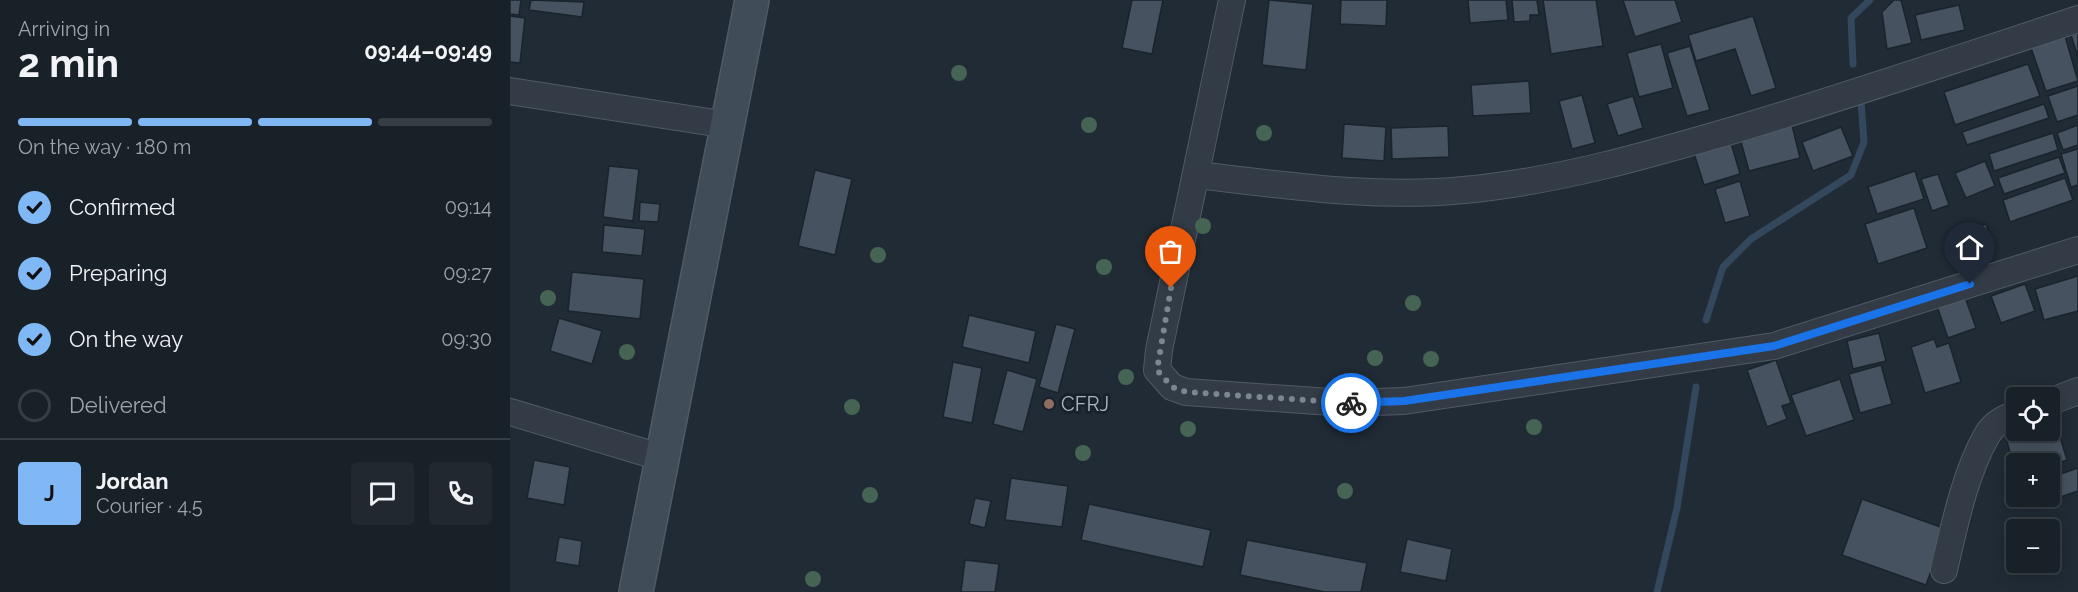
<!DOCTYPE html>
<meta charset="utf-8">
<style>
:root{--surface:#182028;--page:#212830;--text:#f1f3f6;--muted:#9fa3a8;--line:#363e45;--accent:#80b7f5}
body{margin:0;font-family:Raleway,sans-serif;background:var(--page);color:var(--text);height:100vh;display:flex;flex-direction:column;font-size:22px;white-space:nowrap}
*{box-sizing:border-box;margin:0}
p{font-size:20px;color:var(--muted)}
.icon{flex:none;width:33px;height:33px;fill:none;stroke:currentColor;stroke-width:2;stroke-linecap:round;stroke-linejoin:round}
.map{position:relative;flex:1;overflow:hidden}
.details{display:flex;flex-direction:column;background:var(--surface);width:510px}
.details>*{flex:none}
.fabs{position:absolute;left:1496px;top:387px;display:grid;gap:12px}
.fabs a{display:grid;place-items:center;width:54px;height:54px;border-radius:6px;background:var(--surface);box-shadow:0 3px 15px #0003,0 0 0 2px var(--line);font-size:30px}
.pin{position:absolute;display:grid;place-items:center;width:51px;height:51px;color:#fff;margin:-62px -26px;border-radius:50% 50% 50% 0;rotate:-45deg;box-shadow:0 0 6px #0007}
.pin .icon{rotate:45deg}
.courier{position:absolute;display:grid;place-items:center;width:60px;height:60px;margin:-30px;border:4px solid #1a73e8;border-radius:50%;background:#fff;color:#222;box-shadow:0 2px 8px #0007}
.summary em{font-style:normal;font-weight:700}
.summary div{display:flex;flex-direction:column-reverse}
.summary{display:flex;align-items:center;justify-content:space-between;height:102px;padding:0 18px}
h1{font-size:39px;font-weight:700;line-height:45px}
.bar{display:grid;grid-template-columns:repeat(4,1fr);gap:9px 6px;align-content:center;height:72px;padding:0 18px}
.bar i{height:8px;border-radius:4px;background:var(--line)}
.bar .current{background:var(--accent)}
.bar p{grid-column:span 4}
.line{display:flex;align-items:center;gap:15px;padding:0 18px;border-top:2px solid var(--line)}
.line div{flex:1}
.round{display:grid;place-items:center;flex:none;width:63px;height:63px;border-radius:6px;background:var(--page)}
ol{padding:0 18px;list-style:none}
li{display:flex;align-items:center;gap:18px;height:66px}
li p{margin-inline-start:auto}
li .icon{padding:6px;border-radius:50%;background:var(--accent);color:#111;stroke-width:4}
li:last-child{color:var(--muted)}
li i{width:33px;height:33px;border:3px solid var(--line);border-radius:50%}
main{display:flex;flex:1;min-height:0}
.map>svg:first-child{display:block}
</style>
<main>
<section class="details">
<div class="summary"><div><h1>2 min</h1><p>Arriving in</p></div><em>09:44–09:49</em></div>
<div class="bar"><i class="current"></i><i class="current"></i><i class="current"></i><i></i><p>On the way · 180 m</p></div>
<ol>
<li><svg class="icon" aria-label="check" viewBox="0 0 24 24"><path d="M5 12l5 5 9-10"/></svg>Confirmed<p>09:14</p></li>
<li><svg class="icon" aria-label="check" viewBox="0 0 24 24"><path d="M5 12l5 5 9-10"/></svg>Preparing<p>09:27</p></li>
<li><svg class="icon" aria-label="check" viewBox="0 0 24 24"><path d="M5 12l5 5 9-10"/></svg>On the way<p>09:30</p></li>
<li><i></i>Delivered</li>
</ol>
<div class="line" style="height:108px"><b class="round" style="background:var(--accent);color:#111">J</b><div><b>Jordan</b><p>Courier · 4.5</p></div><a class="round"><svg class="icon" aria-label="chat" viewBox="0 0 24 24"><path d="M4 5h16v11H9l-5 4z"/></svg></a><a class="round"><svg class="icon" aria-label="phone" viewBox="0 0 24 24"><path d="M5 4h4l2 5-3 2q2 4 5 5l2-3 5 2v4C11 20 4 13 5 4z"/></svg></a></div>
</section>
<div class="map">
<svg width="1568" height="592" viewBox="0 0 1568 592">
<rect width="100%" height="100%" fill="#202b35"/>
<g fill="none" stroke-linecap="round" stroke-linejoin="round">
<g stroke="#33485d" stroke-width="7">
<polyline points="1343,64 1341,18 1360,0"/>
<polyline points="1196,320 1213,267 1241,239 1341,175 1354,142 1351,101"/>
<polyline points="1147,592 1167,508 1186,387"/>
</g>
</g>
<g fill="#46525f" stroke="#1b232d" stroke-width="1.5">
<polygon points="0,0 11,0 9,15 0,14"/>
<polygon points="21,0 74,2 72,17 19,10"/>
<polygon points="622,0 653,0 642,54 612,48"/>
<polygon points="759,0 803,4 796,70 752,65"/>
<polygon points="831,0 877,0 876,26 830,24"/>
<polygon points="958,0 996,0 998,20 960,23"/>
<polygon points="1002,0 1027,0 1029,15 1020,15 1020,21 1004,22"/>
<polygon points="1033,0 1086,0 1093,46 1041,54"/>
<polygon points="1113,0 1165,0 1172,22 1125,37"/>
<polygon points="1384,0 1391,0 1402,43 1377,49 1372,12"/>
<polygon points="1449,5 1455,30 1411,40 1405,15"/>
<polygon points="0,16 15,18 10,63 0,62"/>
<polygon points="1243,16 1266,88 1241,96 1225,49 1186,61 1178,35"/>
<polygon points="1568,33 1568,57 1561,35"/>
<polygon points="1555,36 1568,81 1536,91 1521,48"/>
<polygon points="1151,44 1163,88 1129,97 1117,53"/>
<polygon points="1180,46 1200,110 1177,116 1157,53"/>
<polygon points="1518,64 1530,96 1445,125 1434,92"/>
<polygon points="1019,81 1021,113 963,116 961,85"/>
<polygon points="1568,86 1568,115 1547,122 1538,96"/>
<polygon points="1072,95 1085,143 1062,149 1049,101"/>
<polygon points="1123,96 1133,128 1108,136 1097,104"/>
<polygon points="1534,104 1539,118 1457,145 1452,132"/>
<polygon points="834,124 876,127 874,161 832,158"/>
<polygon points="1282,125 1290,158 1239,171 1230,138"/>
<polygon points="1568,125 1568,145 1553,150 1547,133"/>
<polygon points="938,126 939,157 882,159 881,128"/>
<polygon points="1331,127 1343,156 1303,171 1292,142"/>
<polygon points="1543,133 1548,150 1484,171 1479,154"/>
<polygon points="1219,136 1230,174 1194,185 1182,147"/>
<polygon points="1568,149 1568,185 1561,187 1551,154"/>
<polygon points="1549,157 1555,173 1494,194 1488,178"/>
<polygon points="1475,161 1485,186 1456,198 1445,173"/>
<polygon points="99,166 129,169 123,221 93,217"/>
<polygon points="305,170 342,179 325,255 288,246"/>
<polygon points="1405,171 1414,199 1367,214 1358,187"/>
<polygon points="1428,174 1439,205 1422,211 1411,179"/>
<polygon points="1555,178 1563,200 1500,222 1493,200"/>
<polygon points="1230,181 1240,216 1215,223 1205,189"/>
<polygon points="130,202 150,204 148,222 129,221"/>
<polygon points="1404,208 1417,248 1368,264 1355,224"/>
<polygon points="1476,224 1482,242 1469,246 1463,228"/>
<polygon points="94,225 135,229 132,256 92,252"/>
<polygon points="62,272 134,279 130,319 58,311"/>
<polygon points="1568,276 1568,311 1534,320 1525,289"/>
<polygon points="1515,284 1525,311 1491,323 1481,296"/>
<polygon points="1455,297 1466,328 1438,338 1427,306"/>
<polygon points="459,315 526,331 519,363 452,347"/>
<polygon points="49,318 92,331 82,364 40,351"/>
<polygon points="546,324 565,329 548,393 529,387"/>
<polygon points="1369,333 1376,361 1343,369 1337,341"/>
<polygon points="1424,339 1427,347 1439,343 1451,382 1415,393 1401,347"/>
<polygon points="1266,360 1281,403 1272,406 1277,419 1257,427 1237,370"/>
<polygon points="443,362 472,368 462,423 433,417"/>
<polygon points="1371,365 1382,404 1350,413 1339,374"/>
<polygon points="497,370 527,379 513,432 483,424"/>
<polygon points="1330,379 1344,420 1296,436 1281,395"/>
<polygon points="1545,420 1557,460 1539,466 1539,464 1506,464 1506,471 1492,426 1506,421 1506,430 1539,430 1539,422"/>
<polygon points="24,460 60,467 54,505 17,498"/>
<polygon points="1568,468 1568,491 1518,508 1514,496 1539,496 1539,478"/>
<polygon points="501,478 558,486 552,527 495,520"/>
<polygon points="465,498 481,501 475,528 459,524"/>
<polygon points="1352,499 1436,529 1416,585 1332,555"/>
<polygon points="579,504 701,530 693,567 571,540"/>
<polygon points="49,537 72,541 69,566 45,562"/>
<polygon points="897,539 942,549 936,581 890,572"/>
<polygon points="737,540 857,563 851,592 815,592 730,575"/>
<polygon points="455,560 489,564 485,592 451,592"/>
</g>
<g fill="none" stroke-linecap="round" stroke-linejoin="round">
<defs>
<g id="street">
<polyline points="722,0 649,350 647,370 662,387 676,392 835,403 894,401 1264,346 1568,250"/>
<polyline points="0,91 218,125"/>
<path d="M686,175C775,185 865,199 954,190C1050,181 1142,154 1234,127C1346,93 1457,56 1568,19"/>
<polyline points="1539,402 1568,391"/>
<polyline points="0,412 153,458"/>
<path d="M1434,570C1444,527 1455,473 1477,435C1483,424 1494,418 1506,414"/>
</g>
<polyline id="secondary" points="126,592 242,0"/>
</defs>
<use href="#street" stroke="#515a64" stroke-width="28"/>
<use href="#secondary" stroke="#515a64" stroke-width="36"/>
<use href="#street" stroke="#333c46" stroke-width="26"/>
<use href="#secondary" stroke="#414c59" stroke-width="33"/>
</g>
<g fill="#466453">
<circle cx="449" cy="73" r="8"/>
<circle cx="579" cy="125" r="8"/>
<circle cx="754" cy="133" r="8"/>
<circle cx="693" cy="226" r="8"/>
<circle cx="368" cy="255" r="8"/>
<circle cx="594" cy="267" r="8"/>
<circle cx="38" cy="298" r="8"/>
<circle cx="903" cy="303" r="8"/>
<circle cx="117" cy="352" r="8"/>
<circle cx="865" cy="358" r="8"/>
<circle cx="921" cy="359" r="8"/>
<circle cx="616" cy="377" r="8"/>
<circle cx="342" cy="407" r="8"/>
<circle cx="1024" cy="427" r="8"/>
<circle cx="678" cy="429" r="8"/>
<circle cx="573" cy="453" r="8"/>
<circle cx="835" cy="491" r="8"/>
<circle cx="360" cy="495" r="8"/>
<circle cx="303" cy="579" r="8"/>
</g>
<g fill="none" stroke-linecap="round" stroke-linejoin="round">
<polyline stroke="#7c8691" stroke-width="6" stroke-dasharray="0 10.8" points="661,288 647,370 662,387 676,392 841,403"/>
<polyline stroke="#1a73e8" stroke-width="8" points="841,403 894,401 1264,346 1460,284"/>
</g>
<circle fill="#8d6e63" stroke="#19212a" stroke-width="2" cx="539" cy="404" r="6"/>
<g text-anchor="middle" stroke-width="6" stroke-linejoin="round" paint-order="stroke">
<g font-size="20" fill="#adb7c3" stroke="#19212a" text-anchor="start">
<text x="551" y="411">CFRJ</text>
</g>
</g>
</svg>
<div class="fabs">
<a><svg class="icon" aria-label="locate" viewBox="0 0 24 24"><circle cx="12" cy="12" r="6"/><path d="M12 2v4M12 18v4M2 12h4M18 12h4"/></svg></a>
<a>+</a>
<a>−</a>
</div>
<div class="pin" style="left:661px;top:288px;background:#ea580c"><svg class="icon" aria-label="bag" viewBox="0 0 24 24"><path d="M5 8h14l-1 12H6zM9 8a3 3 0 0 1 6 0"/></svg></div>
<div class="pin" style="left:1460px;top:284px;background:#1f2937"><svg class="icon" aria-label="home" viewBox="0 0 24 24"><path d="M3 11l9-7 9 7M6 9v11h12V9"/></svg></div>
<div class="courier" style="left:841px;top:403px"><svg class="icon" aria-label="bike" viewBox="0 0 24 24"><circle cx="6" cy="16" r="4"/><circle cx="18" cy="16" r="4"/><path d="M6 16l4-8h5l3 8M10 8l3 8H6M13 5h3"/></svg></div>
</div>
</main>
